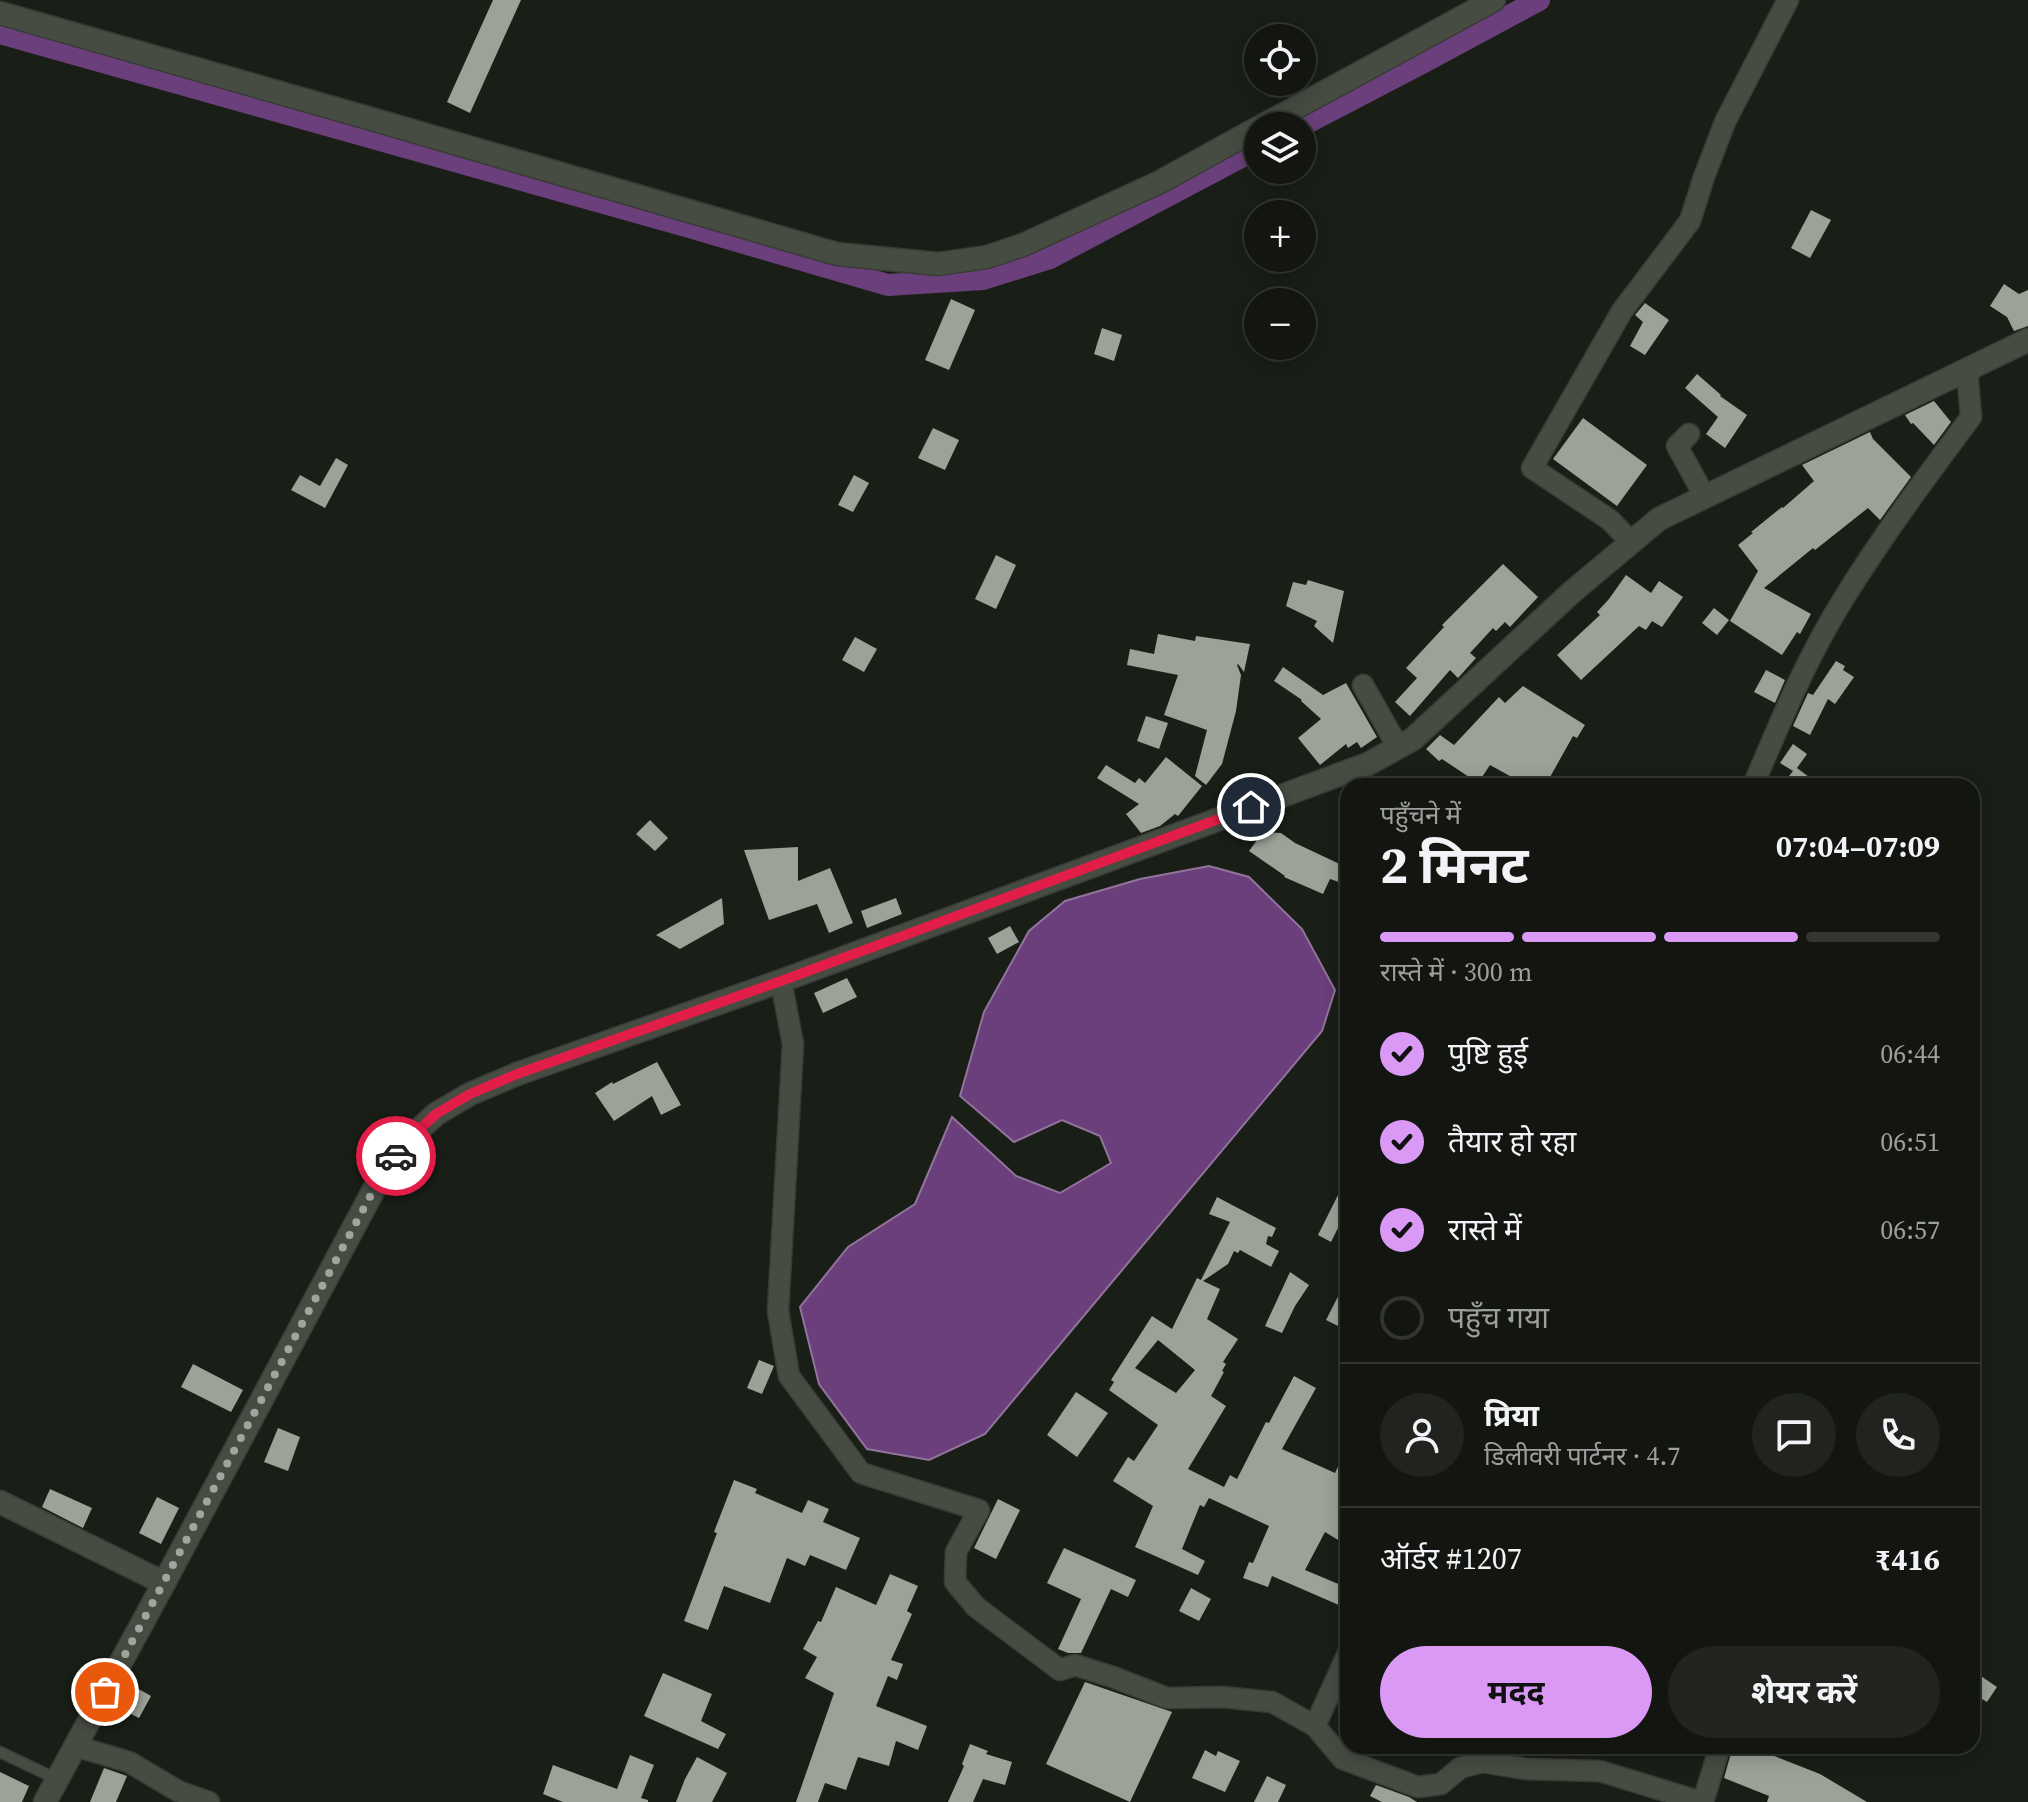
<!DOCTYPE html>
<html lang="hi">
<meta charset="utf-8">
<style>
:root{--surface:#131610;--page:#20231e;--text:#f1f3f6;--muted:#9d9f9f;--line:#323530;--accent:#db99f6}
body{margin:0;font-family:"Source Serif 4","Noto Sans Devanagari",serif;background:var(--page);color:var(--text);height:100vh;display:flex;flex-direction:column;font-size:30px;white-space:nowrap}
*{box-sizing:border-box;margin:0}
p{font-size:26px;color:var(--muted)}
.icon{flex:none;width:44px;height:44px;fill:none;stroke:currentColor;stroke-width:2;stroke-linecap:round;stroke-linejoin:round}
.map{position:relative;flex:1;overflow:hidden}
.side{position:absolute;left:1340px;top:778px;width:640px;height:976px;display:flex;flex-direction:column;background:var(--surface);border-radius:24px;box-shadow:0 4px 20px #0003,0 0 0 2px var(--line)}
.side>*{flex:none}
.controls{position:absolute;left:1244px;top:24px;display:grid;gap:16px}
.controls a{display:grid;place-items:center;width:72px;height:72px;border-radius:50%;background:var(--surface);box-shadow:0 4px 20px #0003,0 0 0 2px var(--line);font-size:40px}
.pin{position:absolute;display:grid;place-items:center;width:68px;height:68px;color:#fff;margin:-34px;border:4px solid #fff;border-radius:50%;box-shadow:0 2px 8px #0007}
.courier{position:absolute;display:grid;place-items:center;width:80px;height:80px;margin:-40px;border:6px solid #e11d48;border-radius:50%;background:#fff;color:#222;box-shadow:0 2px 10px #0007}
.headline em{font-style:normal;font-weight:700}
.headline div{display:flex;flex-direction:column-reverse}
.headline{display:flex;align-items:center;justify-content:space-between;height:136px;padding:0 40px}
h1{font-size:52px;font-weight:700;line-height:60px}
.bar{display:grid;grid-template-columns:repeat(4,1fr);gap:12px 8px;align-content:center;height:96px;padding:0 40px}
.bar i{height:10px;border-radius:6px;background:var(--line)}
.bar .selected{background:var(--accent)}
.bar p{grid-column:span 4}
.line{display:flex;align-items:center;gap:20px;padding:0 40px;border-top:2px solid var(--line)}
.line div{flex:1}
.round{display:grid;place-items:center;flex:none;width:84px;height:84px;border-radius:42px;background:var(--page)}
ol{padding:0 40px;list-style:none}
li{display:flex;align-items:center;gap:24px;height:88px}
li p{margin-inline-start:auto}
li .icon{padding:8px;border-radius:50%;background:var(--accent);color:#111;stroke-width:4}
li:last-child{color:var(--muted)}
li i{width:44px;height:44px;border:4px solid var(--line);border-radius:50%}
.cta{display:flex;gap:16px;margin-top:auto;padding:16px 40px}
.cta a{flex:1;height:92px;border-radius:48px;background:var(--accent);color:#111;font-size:32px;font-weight:700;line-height:92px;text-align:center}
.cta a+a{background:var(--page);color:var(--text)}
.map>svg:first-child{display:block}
</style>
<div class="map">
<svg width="2028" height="1802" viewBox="0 0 2028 1802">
<rect width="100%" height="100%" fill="#191e16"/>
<polygon fill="#6a3f7b" stroke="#91749c" stroke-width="2" points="1209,866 1249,877 1302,929 1335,990 1322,1031 985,1434 929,1460 867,1449 819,1384 800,1307 848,1247 915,1204 952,1117 1016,1176 1060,1193 1111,1163 1100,1136 1062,1120 1014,1142 960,1096 984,1012 1029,931 1065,901 1140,879"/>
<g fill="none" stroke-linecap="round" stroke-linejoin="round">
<g stroke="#6a3f7b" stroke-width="22">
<polyline points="0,33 689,227 888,285 983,279 1050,258 1258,148"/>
<polyline points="1301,126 1422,63 1539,0"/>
</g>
</g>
<g fill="#9da298" fill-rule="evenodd">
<polygon points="493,0 521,0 470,113 447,102"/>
<polygon points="1811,210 1831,220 1810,258 1791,248"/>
<polygon points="2004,284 2019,294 2028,290 2028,326 2014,331 2007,317 1990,306"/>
<polygon points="951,299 975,310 949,370 925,360"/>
<polygon points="1645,303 1669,320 1645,355 1630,346 1643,322 1635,315"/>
<polygon points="1102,328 1122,335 1114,361 1094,354"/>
<polygon points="1697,374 1721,395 1720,396 1747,415 1725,448 1706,434 1718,417 1685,388"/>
<polygon points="1934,401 1951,422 1934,445 1913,423 1911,424 1905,415"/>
<polygon points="1583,418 1647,465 1617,506 1553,459"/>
<polygon points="933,428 959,440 945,470 918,458"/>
<polygon points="1870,432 1873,439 1911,477 1880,520 1868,508 1815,550 1813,548 1764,588 1811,614 1800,634 1797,632 1782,655 1730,621 1758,571 1738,545 1753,533 1751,532 1782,507 1783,508 1814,481 1802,465"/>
<polygon points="336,458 348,465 325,508 291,490 300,475 320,486"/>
<polygon points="854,475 869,483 853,512 838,505"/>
<polygon points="996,555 1016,565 996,609 975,599"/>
<polygon points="1503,564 1538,597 1510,627 1505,622 1496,631 1493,628 1470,653 1476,658 1458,678 1450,670 1410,716 1395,702 1417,678 1406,668 1444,627 1442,625"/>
<polygon points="1626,575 1651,593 1659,581 1683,597 1662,627 1652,621 1646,630 1639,626 1581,680 1557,655 1600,615 1597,612 1609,599"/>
<polygon points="1308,580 1344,591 1333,643 1314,626 1317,621 1286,606 1293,582 1306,585"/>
<polygon points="1714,608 1729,620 1717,635 1702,623"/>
<polygon points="1158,634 1195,641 1196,636 1250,644 1244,672 1238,664 1237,665 1241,675 1236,711 1222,764 1206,785 1195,776 1207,730 1164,715 1178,675 1127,665 1130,649 1154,654"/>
<polygon points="855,637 877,649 864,672 842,660"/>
<polygon points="1836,661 1845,666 1843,670 1854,677 1835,704 1828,699 1810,735 1793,726 1808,693 1813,695"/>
<polygon points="1283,667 1323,695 1346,683 1377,737 1361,748 1357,742 1348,748 1346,744 1320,765 1298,738 1321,719 1301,701 1302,700 1274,681"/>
<polygon points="1766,670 1785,680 1775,703 1754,692"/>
<polygon points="1523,686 1585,725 1577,738 1573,736 1545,786 1528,786 1490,765 1478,783 1442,759 1439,761 1426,749 1440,735 1454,745 1499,697 1505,703"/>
<polygon points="1146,716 1168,723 1159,749 1137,741"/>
<polygon points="1793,744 1807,754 1797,768 1821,786 1781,786 1793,771 1780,763"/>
<polygon points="1166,757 1202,786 1178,816 1175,814 1160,826 1141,833 1126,814 1139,804 1097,778 1106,765 1135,783 1139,778 1145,783"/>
<polygon points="650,820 668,838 655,851 636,834"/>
<polygon points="1263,832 1281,833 1295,843 1346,867 1339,882 1330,879 1323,894 1284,877 1285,876 1249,851"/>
<polygon points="798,847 798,881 830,868 853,923 829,933 817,904 769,920 744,850"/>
<polygon points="722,898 724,924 680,949 656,935"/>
<polygon points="896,898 902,914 867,928 861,911"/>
<polygon points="1010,926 1019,942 997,954 988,938"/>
<polygon points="847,978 857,997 823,1013 814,993"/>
<polygon points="657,1062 681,1105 661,1115 652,1096 614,1121 595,1093 612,1082 613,1084"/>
<polygon points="1348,1175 1348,1223 1342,1220 1331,1242 1318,1235"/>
<path d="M1217,1197L1276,1228L1272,1237L1268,1236L1266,1244L1279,1251L1271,1267L1240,1250L1238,1253L1234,1251L1228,1264L1203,1281L1220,1289L1207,1319L1238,1339L1223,1362L1226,1364L1222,1371L1224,1372L1211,1396L1226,1406L1188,1469L1224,1487L1230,1475L1237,1479L1266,1422L1269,1423L1294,1376L1316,1388L1282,1449L1335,1473L1348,1445V1546L1325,1532L1305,1570L1348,1588V1609L1272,1576L1268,1587L1243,1578L1249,1562L1253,1563L1269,1526L1209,1498L1204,1507L1200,1505L1182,1549L1205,1561L1198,1575L1135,1547L1153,1506L1113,1481L1128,1457L1134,1461L1158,1425L1109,1390L1114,1382L1111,1380L1152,1316L1172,1329L1197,1278L1201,1280L1230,1222L1209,1214ZM1158,1340L1195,1370L1176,1393L1135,1368Z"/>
<polygon points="1290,1272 1309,1285 1295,1306 1282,1333 1265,1326"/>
<polygon points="1348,1277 1348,1331 1326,1320"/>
<polygon points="759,1360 774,1366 762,1394 747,1388"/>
<polygon points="193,1364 243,1390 231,1412 181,1387"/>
<polygon points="1076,1392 1108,1413 1077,1457 1047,1435"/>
<polygon points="278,1428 300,1437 288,1471 264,1462"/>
<polygon points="734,1480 757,1489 755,1493 802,1513 808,1500 829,1509 823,1522 860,1538 846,1570 810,1555 805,1566 787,1558 770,1603 724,1586 708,1630 684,1621 717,1533 714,1532"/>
<polygon points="50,1489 92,1508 83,1528 42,1507"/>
<polygon points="157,1497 179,1508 161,1544 139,1533"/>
<polygon points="998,1499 1020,1510 996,1559 974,1548"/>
<polygon points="1064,1548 1136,1580 1128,1597 1111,1589 1081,1653 1068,1653 1058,1649 1081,1599 1047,1583"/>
<polygon points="890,1574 918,1586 907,1611 912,1614 891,1660 903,1664 897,1680 888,1676 876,1706 927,1726 918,1750 896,1741 889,1766 858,1757 846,1790 825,1783 818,1802 796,1802 834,1693 805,1678 817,1657 803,1649 818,1621 821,1622 836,1587 876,1605"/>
<polygon points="1191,1588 1211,1599 1199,1621 1179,1611"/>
<polygon points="1972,1670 1997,1687 1987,1702 1972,1693"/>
<polygon points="663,1673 712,1694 701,1721 726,1734 718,1749 644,1716"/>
<polygon points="1085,1682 1172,1712 1130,1802 1046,1764"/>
<polygon points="135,1687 151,1696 139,1718 123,1710"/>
<polygon points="970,1744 988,1751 986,1754 1012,1762 1005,1785 983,1779 973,1802 948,1802 964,1766 962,1764"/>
<polygon points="1487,1746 1549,1746 1544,1756 1499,1752"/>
<polygon points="1733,1746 1749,1746 1820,1774 1867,1802 1767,1802 1769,1796 1724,1778"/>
<polygon points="1205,1750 1216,1756 1218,1751 1240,1761 1225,1792 1192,1778"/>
<polygon points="630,1755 654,1765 641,1798 648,1800 648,1802 563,1802 543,1794 553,1765 617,1789"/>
<polygon points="697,1757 727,1773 712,1802 676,1802 685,1779"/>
<polygon points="104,1768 127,1776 116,1802 90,1802"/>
<polygon points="0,1772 29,1786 22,1802 0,1802"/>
<polygon points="1267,1776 1286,1785 1278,1802 1254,1802"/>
<polygon points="1376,1785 1409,1797 1417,1802 1382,1802 1370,1796"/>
</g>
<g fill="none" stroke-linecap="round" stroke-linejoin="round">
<defs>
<polyline id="service" points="0,1752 57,1779"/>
<g id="minor">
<polyline points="1689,434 1677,446 1705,497"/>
<polyline points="1631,542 1610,520 1532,468 1622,311 1690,221 1704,177 1725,122 1788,0"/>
<polyline points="1363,685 1398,747"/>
<path d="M1753,786C1780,722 1807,657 1844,598C1883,535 1927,476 1971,417L1967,369"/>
<polyline points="781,981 793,1044 778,1311 789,1376 861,1473 979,1510 956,1552 955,1582 976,1607 1060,1670 1075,1665 1113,1677 1167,1698 1222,1697 1272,1702 1315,1726 1343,1759 1418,1787 1441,1784 1460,1768 1482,1762 1526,1769 1600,1771 1701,1802"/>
<polyline points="1315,1726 1348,1653"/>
<polyline points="75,1746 129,1762 178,1791 209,1802"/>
<polyline points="1703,1802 1720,1746"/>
</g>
<g id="tertiary">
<polyline points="0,13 361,116 837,254 938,264 987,257 1023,245 1160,182 1258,128"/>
<polyline points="1262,126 1494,0"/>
<polyline points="0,1502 164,1583"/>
</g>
<polyline id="secondary" points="45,1802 164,1583 380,1178 407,1141 436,1114 470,1094 517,1074 781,981 1368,764 1413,739 1572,592 1659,519 2028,340"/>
</defs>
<use href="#service" stroke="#383b36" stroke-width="13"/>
<use href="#minor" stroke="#383b36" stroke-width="23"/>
<use href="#tertiary" stroke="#383b36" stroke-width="25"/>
<use href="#secondary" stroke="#383b36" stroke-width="25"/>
<use href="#service" stroke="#474c43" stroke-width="10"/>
<use href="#minor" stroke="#474c43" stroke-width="20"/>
<use href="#tertiary" stroke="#474c43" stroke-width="22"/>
<use href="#secondary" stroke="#474c43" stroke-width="22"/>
</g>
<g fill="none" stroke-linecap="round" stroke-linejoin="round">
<polyline stroke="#a2a59f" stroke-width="8" stroke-dasharray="0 14.4" points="105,1692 380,1178 396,1156"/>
<polyline stroke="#e11d48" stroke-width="10" points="396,1156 407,1141 436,1114 470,1094 517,1074 781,981 1251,807"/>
</g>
</svg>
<div class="controls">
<a><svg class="icon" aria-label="locate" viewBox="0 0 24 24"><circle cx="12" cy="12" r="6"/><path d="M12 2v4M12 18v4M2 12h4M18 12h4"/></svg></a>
<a><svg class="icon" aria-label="layers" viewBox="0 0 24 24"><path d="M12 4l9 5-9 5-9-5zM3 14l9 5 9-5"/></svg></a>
<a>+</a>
<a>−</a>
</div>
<div class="pin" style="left:105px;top:1692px;background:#ea580c"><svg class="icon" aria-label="bag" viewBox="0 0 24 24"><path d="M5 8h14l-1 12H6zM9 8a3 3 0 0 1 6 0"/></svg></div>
<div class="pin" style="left:1251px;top:807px;background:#1f2937"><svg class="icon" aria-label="home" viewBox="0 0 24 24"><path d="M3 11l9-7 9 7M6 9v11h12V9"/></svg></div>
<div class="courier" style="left:396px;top:1156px"><svg class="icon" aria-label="car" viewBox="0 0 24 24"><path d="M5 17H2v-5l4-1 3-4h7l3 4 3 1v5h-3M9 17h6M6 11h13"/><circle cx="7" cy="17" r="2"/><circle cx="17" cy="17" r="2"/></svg></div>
<section class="side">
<div class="headline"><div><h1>2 मिनट</h1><p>पहुँचने में</p></div><em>07:04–07:09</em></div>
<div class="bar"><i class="selected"></i><i class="selected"></i><i class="selected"></i><i></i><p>रास्ते में · 300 m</p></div>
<ol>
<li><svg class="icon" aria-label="check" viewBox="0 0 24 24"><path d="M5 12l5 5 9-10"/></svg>पुष्टि हुई<p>06:44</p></li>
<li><svg class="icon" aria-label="check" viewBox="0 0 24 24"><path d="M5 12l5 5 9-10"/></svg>तैयार हो रहा<p>06:51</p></li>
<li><svg class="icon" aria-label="check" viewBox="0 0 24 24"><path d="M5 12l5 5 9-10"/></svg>रास्ते में<p>06:57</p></li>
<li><i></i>पहुँच गया</li>
</ol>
<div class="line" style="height:144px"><a class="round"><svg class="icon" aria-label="person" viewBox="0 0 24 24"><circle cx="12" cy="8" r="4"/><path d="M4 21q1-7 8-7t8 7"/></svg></a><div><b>प्रिया</b><p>डिलीवरी पार्टनर · 4.7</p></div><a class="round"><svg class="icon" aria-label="chat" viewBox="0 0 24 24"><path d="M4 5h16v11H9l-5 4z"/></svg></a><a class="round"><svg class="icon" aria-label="phone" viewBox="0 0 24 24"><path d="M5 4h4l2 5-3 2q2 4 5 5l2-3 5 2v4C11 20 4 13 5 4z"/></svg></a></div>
<div class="line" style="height:104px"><div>ऑर्डर #1207</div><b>₹416</b></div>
<div class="cta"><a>मदद</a><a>शेयर करें</a></div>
</section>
</div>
